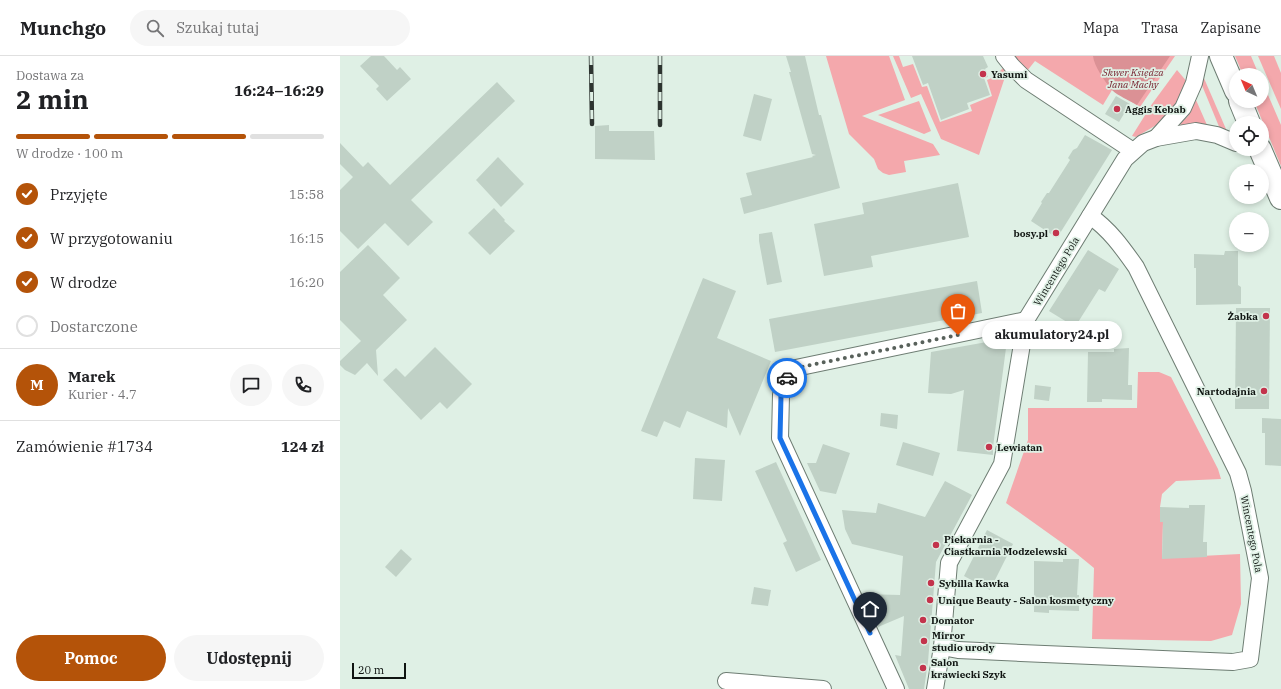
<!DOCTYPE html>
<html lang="pl">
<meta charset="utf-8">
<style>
:root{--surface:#fff;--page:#f6f6f6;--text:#202124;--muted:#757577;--line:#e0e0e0;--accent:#b45309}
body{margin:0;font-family:"IBM Plex Serif",serif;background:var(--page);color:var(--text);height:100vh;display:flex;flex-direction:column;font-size:15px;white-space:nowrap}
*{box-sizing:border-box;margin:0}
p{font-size:13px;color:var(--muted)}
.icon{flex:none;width:22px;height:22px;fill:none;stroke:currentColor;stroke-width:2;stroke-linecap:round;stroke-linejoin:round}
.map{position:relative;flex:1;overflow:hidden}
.details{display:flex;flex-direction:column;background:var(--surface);width:340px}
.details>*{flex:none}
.needle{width:26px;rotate:316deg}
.fabs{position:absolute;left:889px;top:12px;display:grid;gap:8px}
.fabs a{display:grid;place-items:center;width:40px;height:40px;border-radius:50%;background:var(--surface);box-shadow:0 2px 6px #0003;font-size:20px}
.scale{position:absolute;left:12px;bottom:10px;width:54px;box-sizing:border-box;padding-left:4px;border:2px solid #0f1411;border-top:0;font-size:11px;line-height:14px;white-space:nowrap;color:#0f1411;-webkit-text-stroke:3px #dff0e5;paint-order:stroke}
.pin{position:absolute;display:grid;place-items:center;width:34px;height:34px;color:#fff;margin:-41px -17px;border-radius:50% 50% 50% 0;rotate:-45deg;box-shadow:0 0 4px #0007}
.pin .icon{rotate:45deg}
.courier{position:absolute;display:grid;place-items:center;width:40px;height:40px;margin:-20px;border:3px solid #1a73e8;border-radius:50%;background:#fff;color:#222;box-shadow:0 1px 5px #0007}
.bubble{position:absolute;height:28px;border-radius:14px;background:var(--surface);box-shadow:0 2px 6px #0003;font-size:13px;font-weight:800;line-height:28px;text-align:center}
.head em{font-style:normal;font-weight:800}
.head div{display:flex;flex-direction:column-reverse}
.head{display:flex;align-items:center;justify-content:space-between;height:68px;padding:0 16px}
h1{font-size:26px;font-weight:800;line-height:30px}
.bar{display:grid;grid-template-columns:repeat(4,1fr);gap:6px 4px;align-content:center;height:48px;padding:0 16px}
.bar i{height:5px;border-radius:3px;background:var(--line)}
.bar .current{background:var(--accent)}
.bar p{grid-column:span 4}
.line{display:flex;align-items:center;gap:10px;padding:0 16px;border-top:1px solid var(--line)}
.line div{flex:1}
.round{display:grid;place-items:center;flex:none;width:42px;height:42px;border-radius:21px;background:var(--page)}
ol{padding:0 16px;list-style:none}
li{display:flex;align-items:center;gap:12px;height:44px}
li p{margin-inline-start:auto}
li .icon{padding:4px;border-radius:50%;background:var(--accent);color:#fff;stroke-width:4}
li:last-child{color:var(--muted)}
li i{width:22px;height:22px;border:2px solid var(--line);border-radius:50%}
.button{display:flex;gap:8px;margin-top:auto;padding:8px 16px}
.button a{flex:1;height:46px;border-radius:24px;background:var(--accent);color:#fff;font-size:16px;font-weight:800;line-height:46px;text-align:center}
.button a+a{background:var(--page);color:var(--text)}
header{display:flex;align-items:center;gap:24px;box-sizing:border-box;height:56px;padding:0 20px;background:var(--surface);border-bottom:1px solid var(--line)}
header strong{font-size:19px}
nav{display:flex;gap:22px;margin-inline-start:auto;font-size:14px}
.search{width:280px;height:36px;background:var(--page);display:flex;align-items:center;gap:10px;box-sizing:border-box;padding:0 14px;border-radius:22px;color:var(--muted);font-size:15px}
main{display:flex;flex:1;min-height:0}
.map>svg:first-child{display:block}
</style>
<header>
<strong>Munchgo</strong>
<div class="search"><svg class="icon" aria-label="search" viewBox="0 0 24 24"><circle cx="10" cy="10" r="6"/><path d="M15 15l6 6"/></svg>Szukaj tutaj</div>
<nav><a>Mapa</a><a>Trasa</a><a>Zapisane</a></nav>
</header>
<main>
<section class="details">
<div class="head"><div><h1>2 min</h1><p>Dostawa za</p></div><em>16:24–16:29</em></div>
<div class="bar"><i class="current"></i><i class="current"></i><i class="current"></i><i></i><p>W drodze · 100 m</p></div>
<ol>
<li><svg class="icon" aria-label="check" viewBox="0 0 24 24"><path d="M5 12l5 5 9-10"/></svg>Przyjęte<p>15:58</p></li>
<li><svg class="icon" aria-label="check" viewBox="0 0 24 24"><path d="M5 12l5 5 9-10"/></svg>W przygotowaniu<p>16:15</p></li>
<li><svg class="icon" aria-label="check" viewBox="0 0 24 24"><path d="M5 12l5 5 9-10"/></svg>W drodze<p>16:20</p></li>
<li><i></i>Dostarczone</li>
</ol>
<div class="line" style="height:72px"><b class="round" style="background:var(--accent);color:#fff">M</b><div><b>Marek</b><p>Kurier · 4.7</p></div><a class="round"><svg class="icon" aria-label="chat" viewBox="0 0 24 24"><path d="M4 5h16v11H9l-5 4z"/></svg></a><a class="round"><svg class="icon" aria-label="phone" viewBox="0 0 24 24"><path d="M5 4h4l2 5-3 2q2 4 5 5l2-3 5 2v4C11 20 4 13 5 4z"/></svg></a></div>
<div class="line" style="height:52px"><div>Zamówienie #1734</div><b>124 zł</b></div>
<div class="button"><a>Pomoc</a><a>Udostępnij</a></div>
</section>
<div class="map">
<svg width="941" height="633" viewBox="0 0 941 633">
<rect width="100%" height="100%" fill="#dff0e5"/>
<g fill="#f4a8ac">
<polygon points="486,0 549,0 565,44 522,60 593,88 600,99 564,105 566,116 549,119 543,117 538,113 534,103 509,78"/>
<polygon points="553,0 559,0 563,11 573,8 582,31 587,30 600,66 632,55 630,49 652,40 647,24 654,21 666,9 668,12 639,99 601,83 581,38 571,42"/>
<polygon points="673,0 835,0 800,51 772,34 763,49 695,5 687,15"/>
<polygon points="895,0 911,0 919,19 903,19"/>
<polygon points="918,0 934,0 941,17 941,53"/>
<polygon points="837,14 848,27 840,47 818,68 796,81 792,80 812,48"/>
<polygon points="863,20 886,73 886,75 880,73 861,27"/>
<polygon points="922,25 941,69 941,110 914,45 922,45"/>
<polygon points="856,44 867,69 840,70 841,67 848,60"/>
<polygon points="579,45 591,75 584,78 538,59"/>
<polygon points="798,316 819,316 831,321 878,413 881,423 836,425 822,438 820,451 820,466 823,466 822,502 900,498 901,548 892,579 871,585 752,583 754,512 732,494 666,447 688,384 688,352 797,352"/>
</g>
<path fill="#db9195" d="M753,0H830L797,49C789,44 778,40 772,34C765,26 754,10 753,0Z"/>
<g fill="#c0d1c6">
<polygon points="31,0 44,0 57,14 60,11 71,23 47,45 36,33 39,30 20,10"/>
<polygon points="446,0 465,0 479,59 481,59 500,132 404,158 400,142 412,139 406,117 473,101 472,100 476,99 472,98 449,16 451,16"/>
<polygon points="572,0 643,0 648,11 645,13 648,21 644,22 650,39 627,47 629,53 601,64 588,27 583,29"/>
<polygon points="157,26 175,45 71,144 93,166 68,190 45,167 18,193 0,175 0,134 13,121 0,108 0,87 23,111 28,106 50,129"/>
<polygon points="414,38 432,43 421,85 403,80"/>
<polygon points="776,40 790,48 779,66 765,58"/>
<polygon points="269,69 269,75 314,75 315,104 255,103 255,70"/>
<polygon points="745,79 772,94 717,182 691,165 702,147 701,146 707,137 709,137 730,104 728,102 733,94 737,92"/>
<polygon points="158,101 184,128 161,151 136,124"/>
<polygon points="618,127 629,181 531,200 533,211 484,220 474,168 524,158 522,147"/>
<polygon points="154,152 165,164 164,165 175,175 150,199 128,177"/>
<polygon points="432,176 442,226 427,229 419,185 419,178"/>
<polygon points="28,189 60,222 43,239 67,264 36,294 38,320 27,307 15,319 5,314 0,309 0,305 21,285 0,264 0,216"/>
<polygon points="748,194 779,213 765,236 759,233 735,271 709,255"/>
<polygon points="885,195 898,195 898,229 901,231 901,248 856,249 856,212 854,212 854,198 884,199"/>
<polygon points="363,222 396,235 377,282 431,305 400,380 388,352 387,372 347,355 340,372 324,365 317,381 301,375"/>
<polygon points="637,225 642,257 435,296 429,263"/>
<polygon points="896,252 930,252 929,353 895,353"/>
<polygon points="658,284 666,292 653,391 653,399 617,395 624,334 611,338 588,337 591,296"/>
<polygon points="95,291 132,328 107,353 100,346 81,364 43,324 56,312 65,321"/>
<polygon points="789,292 788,329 792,329 792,344 762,343 762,346 747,346 748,296 774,296 774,293"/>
<polygon points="695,329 711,331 709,345 694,343"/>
<polygon points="541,357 558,359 557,373 540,370"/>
<polygon points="922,362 941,363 941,410 925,409 925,377 922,377"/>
<polygon points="563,386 600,397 593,420 556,409"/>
<polygon points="483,388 510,397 496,438 480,435 467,407 476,407"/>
<polygon points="355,402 385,404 382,445 353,443"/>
<polygon points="436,406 481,504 456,516 443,487 447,485 415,415"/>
<polygon points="605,425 632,439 596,506 588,606 584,633 569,633 555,599 561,600 564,560 538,571 523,538 560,539 563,500 512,488 505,473 502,454 536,457 538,447 585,461"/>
<polygon points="849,449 865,449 863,486 867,486 867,501 822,503 823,466 820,466 820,451 849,452"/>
<polygon points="647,474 673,488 650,534 624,520"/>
<polygon points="61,493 72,503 56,521 45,511"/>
<polygon points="723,503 739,503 737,539 739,539 739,555 709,554 709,557 694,556 694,505 723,506"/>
<polygon points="414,531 431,534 428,550 411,548"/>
</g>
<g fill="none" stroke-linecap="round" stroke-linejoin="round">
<defs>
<g id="street">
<polyline points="664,0 672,10 686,24 793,95"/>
<polyline points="816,82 843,52 854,27 860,0"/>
<path d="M602,591L618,594L681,597L893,606L910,603L920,522L903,435L898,417L796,211C782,191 769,173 750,160"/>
<polyline points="386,625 483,633"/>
<polyline points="556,633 440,382 441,339 451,313 686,264"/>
<polyline points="595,633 602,591 609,507 662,408 686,264 785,103 803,87 816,82 856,75 877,79 896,87"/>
</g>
<g id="secondary">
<polyline points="881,0 896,35"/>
<polyline points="900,45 909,67"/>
<polyline points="920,93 941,142"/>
</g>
</defs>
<use href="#street" stroke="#6e7d73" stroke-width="18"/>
<use href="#secondary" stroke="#6e7d73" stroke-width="24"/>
<use href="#street" stroke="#fff" stroke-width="16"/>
<use href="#secondary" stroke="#fff" stroke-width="22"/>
<defs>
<g id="rail">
<polyline points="251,0 252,68"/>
<polyline points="320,0 320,69"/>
</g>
</defs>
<use href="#rail" stroke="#2d3430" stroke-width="4.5"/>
<use href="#rail" stroke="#dff0e5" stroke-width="3" stroke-dasharray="9" stroke-linecap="butt"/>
</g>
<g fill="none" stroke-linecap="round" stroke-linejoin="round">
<polyline stroke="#58615b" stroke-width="4" stroke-dasharray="0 7.2" points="447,322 451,313 618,279"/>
<polyline stroke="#1a73e8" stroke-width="5" points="447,322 441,339 440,382 530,577"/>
</g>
<g fill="#c3334c" stroke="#dff0e5" stroke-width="1.5">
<circle cx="643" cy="18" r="4"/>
<circle cx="777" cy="53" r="4"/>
<circle cx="716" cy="177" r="4"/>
<circle cx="926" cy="260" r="4"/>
<circle cx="924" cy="335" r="4"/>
<circle cx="649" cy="391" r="4"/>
<circle cx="596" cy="489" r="4"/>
<circle cx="591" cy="527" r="4"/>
<circle cx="590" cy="544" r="4"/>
<circle cx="583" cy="564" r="4"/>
<circle cx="584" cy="585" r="4"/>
<circle cx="583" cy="612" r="4"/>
</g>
<g text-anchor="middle" stroke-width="3.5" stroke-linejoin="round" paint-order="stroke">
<g font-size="10" font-style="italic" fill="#751e2c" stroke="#dff0e5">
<text x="793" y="20">Skwer Księdza<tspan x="793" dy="12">Jana Machy</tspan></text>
</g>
<g font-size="10" font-weight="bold" fill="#0f1411" stroke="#dff0e5" text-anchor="start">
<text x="651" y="22">Yasumi</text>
<text x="785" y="57">Aggis Kebab</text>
<text x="708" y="181" text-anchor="end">bosy.pl</text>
<text x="918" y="264" text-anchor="end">Żabka</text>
<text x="916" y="339" text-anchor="end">Nartodajnia</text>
<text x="657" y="395">Lewiatan</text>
<text x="604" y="487">Piekarnia -<tspan x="604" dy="12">Ciastkarnia Modzelewski</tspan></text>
<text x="599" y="531">Sybilla Kawka</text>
<text x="598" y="548">Unique Beauty - Salon kosmetyczny</text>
<text x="591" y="568">Domator</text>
<text x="592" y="583">Mirror<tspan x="592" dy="12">studio urody</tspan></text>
<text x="591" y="610">Salon<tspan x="591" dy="12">krawiecki Szyk</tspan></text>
</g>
<g font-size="10" fill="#0f1411" stroke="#dff0e5">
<text transform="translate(716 215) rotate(-59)" y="4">Wincentego Pola</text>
<text transform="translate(912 478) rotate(79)" y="4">Wincentego Pola</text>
</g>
</g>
</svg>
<div class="fabs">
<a><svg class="needle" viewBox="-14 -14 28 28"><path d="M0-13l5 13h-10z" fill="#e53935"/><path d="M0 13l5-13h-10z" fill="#757577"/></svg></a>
<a><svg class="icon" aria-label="locate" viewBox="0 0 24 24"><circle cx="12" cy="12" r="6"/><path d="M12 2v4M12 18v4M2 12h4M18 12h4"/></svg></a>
<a>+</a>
<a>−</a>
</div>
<div class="scale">20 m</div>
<div class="pin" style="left:618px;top:279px;background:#ea580c"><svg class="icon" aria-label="bag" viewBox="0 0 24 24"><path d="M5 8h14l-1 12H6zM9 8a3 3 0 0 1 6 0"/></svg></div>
<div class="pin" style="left:530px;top:577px;background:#1f2937"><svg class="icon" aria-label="home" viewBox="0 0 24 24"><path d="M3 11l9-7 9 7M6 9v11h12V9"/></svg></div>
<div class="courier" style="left:447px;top:322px"><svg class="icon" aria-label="car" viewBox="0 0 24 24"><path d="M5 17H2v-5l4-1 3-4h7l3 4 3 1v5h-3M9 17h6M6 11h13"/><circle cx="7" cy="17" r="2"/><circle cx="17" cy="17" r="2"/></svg></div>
<div class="bubble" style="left:642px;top:265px;width:140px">akumulatory24.pl</div>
</div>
</main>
